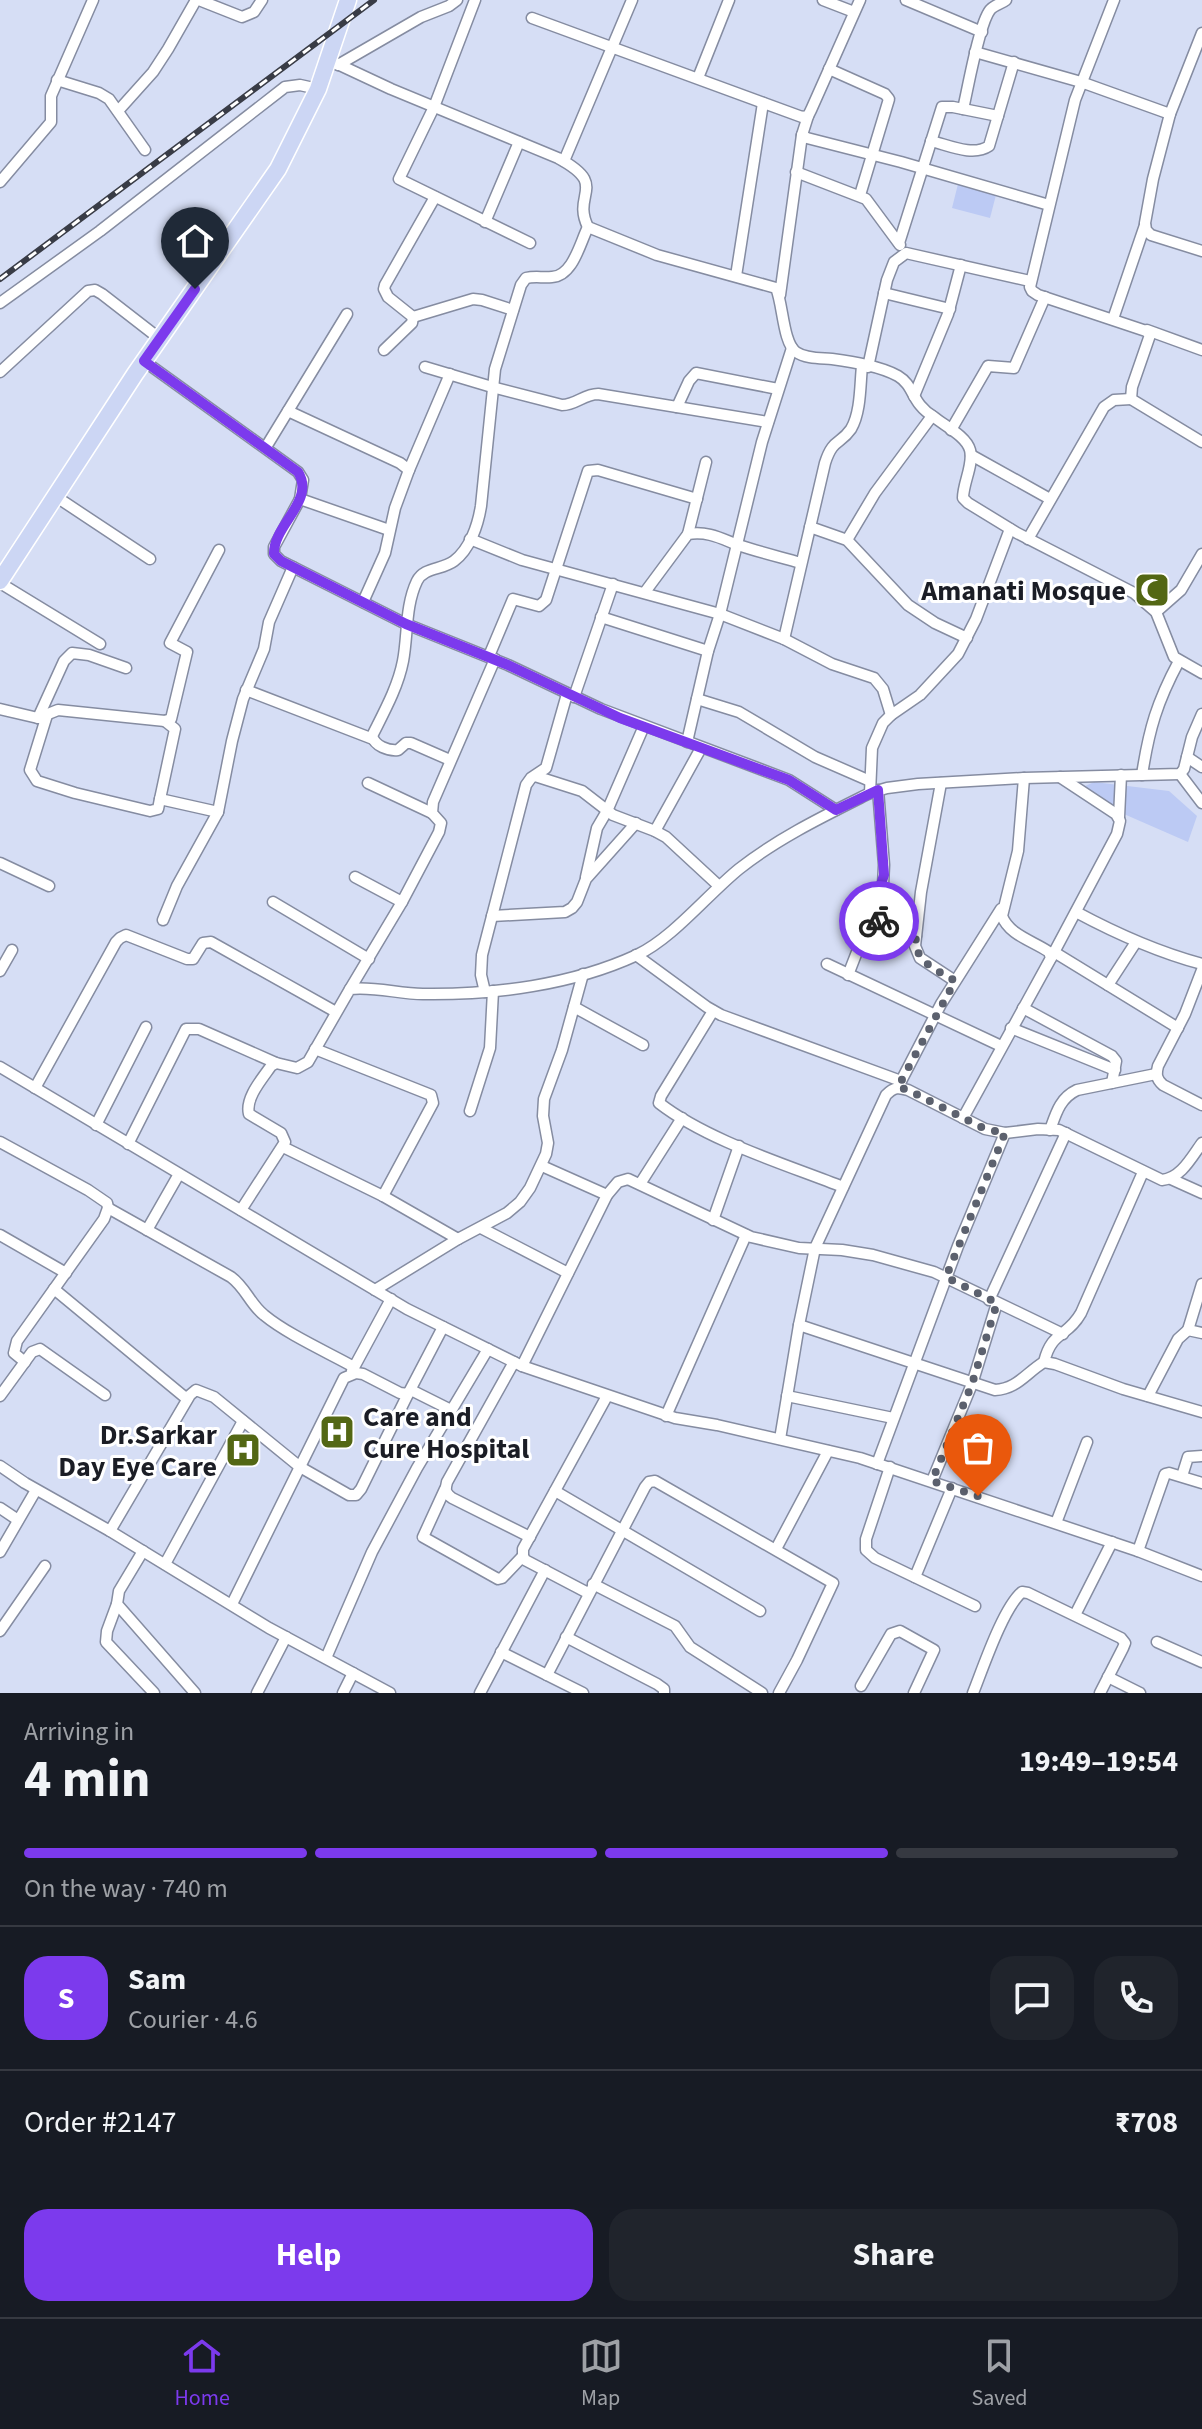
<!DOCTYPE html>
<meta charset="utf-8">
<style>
:root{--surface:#171b24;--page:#20242c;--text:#f1f3f6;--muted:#9ea1a6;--line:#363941;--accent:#7c3aed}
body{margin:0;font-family:"Source Sans 3",sans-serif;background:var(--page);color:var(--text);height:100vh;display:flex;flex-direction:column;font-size:30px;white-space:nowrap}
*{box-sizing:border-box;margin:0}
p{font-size:26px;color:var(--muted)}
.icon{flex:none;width:44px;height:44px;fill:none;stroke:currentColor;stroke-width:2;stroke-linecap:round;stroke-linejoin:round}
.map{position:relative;height:1693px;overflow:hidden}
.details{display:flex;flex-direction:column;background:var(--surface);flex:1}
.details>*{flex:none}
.pin{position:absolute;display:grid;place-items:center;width:68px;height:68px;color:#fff;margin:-82px -34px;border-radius:50% 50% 50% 0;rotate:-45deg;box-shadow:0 0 8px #0007}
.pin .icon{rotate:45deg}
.courier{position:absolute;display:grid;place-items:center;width:80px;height:80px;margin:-40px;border:6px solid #7c3aed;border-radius:50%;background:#fff;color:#222;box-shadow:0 2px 10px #0007}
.head em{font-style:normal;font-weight:700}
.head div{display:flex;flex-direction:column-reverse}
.head{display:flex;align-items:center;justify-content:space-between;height:136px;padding:0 24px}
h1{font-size:52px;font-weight:700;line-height:60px}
.bar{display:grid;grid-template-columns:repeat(4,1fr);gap:12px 8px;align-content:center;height:96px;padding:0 24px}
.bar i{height:10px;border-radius:6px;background:var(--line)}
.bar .active{background:var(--accent)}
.bar p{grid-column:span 4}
.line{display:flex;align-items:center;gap:20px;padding:0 24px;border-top:2px solid var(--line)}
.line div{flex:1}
.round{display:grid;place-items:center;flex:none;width:84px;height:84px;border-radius:24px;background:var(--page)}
.primary-button{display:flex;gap:16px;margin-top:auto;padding:16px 24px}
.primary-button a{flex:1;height:92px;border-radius:24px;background:var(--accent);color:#fff;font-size:32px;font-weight:700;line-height:92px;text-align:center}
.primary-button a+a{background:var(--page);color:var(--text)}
.dock{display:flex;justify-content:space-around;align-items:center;height:112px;border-top:2px solid var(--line);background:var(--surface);font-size:22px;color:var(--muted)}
.dock a{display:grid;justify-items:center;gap:4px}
.dock .active{color:var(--accent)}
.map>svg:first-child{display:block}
</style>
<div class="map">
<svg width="1202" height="1693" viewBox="0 0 1202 1693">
<rect width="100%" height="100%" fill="#d6def5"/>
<g fill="#bccaf4">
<polygon points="959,180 997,191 990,218 952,208"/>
<polygon points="1094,782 1169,791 1197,816 1188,842 1117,811 1083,787"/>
</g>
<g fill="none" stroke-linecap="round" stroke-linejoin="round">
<defs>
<g id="minor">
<polyline points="199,0 242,17 254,12 262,0"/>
<polyline points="475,0 434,107 399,179 530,243"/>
<polyline points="823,0 854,12"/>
<polyline points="906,0 982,32"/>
<polyline points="1114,0 1075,100 1030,287 1032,291 1038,295 1146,331 1150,335 1132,387 1131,399 1202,442"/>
<polyline points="532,18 802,117 808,116 811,110 860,0"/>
<polyline points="1202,33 1170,114 1153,179 1145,223 1146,230 1151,235 1202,251"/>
<polyline points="975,52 1081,82 1170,114"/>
<path d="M329,60L391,89L558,158C610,186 571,193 588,227L657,255L776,288C783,304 783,343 796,352C806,359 821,358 832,359C853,362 880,366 898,376C910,383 912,395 920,405C924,410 929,414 934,417C945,426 966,436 970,450C974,464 963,483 963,498L968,503L1017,533L1134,593L1156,612L1174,657L1202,673"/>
<polyline points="338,65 421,17 449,6 457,0"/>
<polyline points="829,69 885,94 889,99 860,195"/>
<polyline points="698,78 729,0"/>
<polyline points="57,80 99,93 109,99 145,150"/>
<path d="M963,109C968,88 979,24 990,10C994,5 1001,4 1006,0"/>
<polyline points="118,111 153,72 168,49 196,0"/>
<polyline points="808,116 802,135 807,138 901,162 1049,205"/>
<path d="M931,141C948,145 973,157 989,146L1014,62"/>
<polyline points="564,161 632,0"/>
<polyline points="796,172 866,199 900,245"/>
<polyline points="0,182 51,122 51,96 93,0"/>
<polyline points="485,222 519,142"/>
<polyline points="899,243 942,107 953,107 998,116"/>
<polyline points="736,276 763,103"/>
<polyline points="884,293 950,309"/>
<polyline points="780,295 802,135"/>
<polyline points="0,303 100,231 285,87 300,85 318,89"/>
<polyline points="413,317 473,299 482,300 513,310"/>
<polyline points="1113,319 1145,225"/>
<polyline points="1147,330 1202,350"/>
<polyline points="384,350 412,323 413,317 388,297 384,289 385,285 435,197"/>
<polyline points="144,361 298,472 303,480 300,499 274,547 274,554 281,561 406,624 508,665 601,709 789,780 836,810"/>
<path d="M425,367L492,387L562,405C576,405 584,394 598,394L768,422"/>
<polyline points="868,367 887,280 894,262 906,253 1030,281"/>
<polyline points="0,372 88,291 95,290 102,294 160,339"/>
<polyline points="914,396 948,314 961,265"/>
<polyline points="677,407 689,381 696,373 778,389"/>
<polyline points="288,411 400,463 409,470 395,508 385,553 363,602"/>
<polyline points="951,430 988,366 1014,368 1045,297"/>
<polyline points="266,447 347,314"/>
<polyline points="971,455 1050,499"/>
<polyline points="409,470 450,374"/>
<polyline points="55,496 150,559"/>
<polyline points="300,499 389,530"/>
<polyline points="810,527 847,540 908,605 935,623 967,638"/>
<polyline points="688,534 706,462"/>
<polyline points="470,539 522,560 720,614 784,639 832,664 874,678 883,689 891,715"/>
<polyline points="1028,539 1104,407 1114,400 1131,399"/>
<polyline points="847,540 875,493 932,416"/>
<polyline points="0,583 100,644"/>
<path d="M645,592L688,534C708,531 720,538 738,545C759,552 780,557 801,563"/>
<polyline points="1156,612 1181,590 1202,554"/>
<polyline points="601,617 708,651"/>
<path d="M784,639L825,463C833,438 840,445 851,429C861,412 860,385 862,366"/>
<polyline points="489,656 513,599 539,606 546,600 588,471 598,470 697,499"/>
<polyline points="246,690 373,739"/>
<polyline points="574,697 613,584"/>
<polyline points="697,699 739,712 815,757 870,781"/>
<polyline points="0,709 38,718 58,710 165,721 171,719 187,652 170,643 219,550"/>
<polyline points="47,715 30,770 37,781 75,793 150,811 158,809 160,799"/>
<polyline points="38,718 64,661 72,653 89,655 126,668"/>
<polyline points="165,721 175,729 160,799 218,812"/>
<polyline points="687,742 708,651 720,614 762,442 792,348"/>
<polyline points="1187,757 1202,767"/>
<path d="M450,760L411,743H406L398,750C388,751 375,746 372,736C384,712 398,687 403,661C408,635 405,606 417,581C424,567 442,570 454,561C470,549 478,525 481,506L495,369L521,285L526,278C535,276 543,278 552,277C573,276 580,243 588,227"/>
<polyline points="1180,774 1202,803"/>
<path d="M1142,775C1149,729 1157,702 1179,661"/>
<polyline points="535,776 582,791 613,815 655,831 666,837 719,886"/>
<polyline points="368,783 432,813"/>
<polyline points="941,783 921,892 915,946 920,958 955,981"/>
<polyline points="870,793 872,748 883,723 891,715 920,695 958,654 976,619 1010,529"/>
<polyline points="1119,817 1121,775"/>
<polyline points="655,831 701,748"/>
<polyline points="0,863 49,886"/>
<polyline points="355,877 402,902"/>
<polyline points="586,877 597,828 607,811 644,726"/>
<polyline points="273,902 369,959"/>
<path d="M1076,912C1117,934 1157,952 1202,964"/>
<polyline points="492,916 565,912 572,908 577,902 586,879 636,823"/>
<polyline points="870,918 916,936"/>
<polyline points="163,920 177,886 218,812 232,741 243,699 264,649 269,622 293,567"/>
<polyline points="1054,952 1178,1028"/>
<polyline points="636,955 707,1007 721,1015 901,1081"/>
<polyline points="1051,958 1117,834 1120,821 1116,814 1060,777"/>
<polyline points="827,964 1001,1046"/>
<path d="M1202,970L1185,1014L1158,1066C1156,1074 1156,1079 1163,1085L1202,1105"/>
<polyline points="0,971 12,950"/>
<polyline points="848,975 883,885 884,865 878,790"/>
<polyline points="1108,985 1136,942"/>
<polyline points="350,989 402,902 439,832 441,823 432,813 433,802 495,659"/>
<polyline points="485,992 481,975 482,955 526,785 531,778 546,768 567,694"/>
<polyline points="574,1007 643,1045"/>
<polyline points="1023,1008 1112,1056 1116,1061 1112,1083"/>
<path d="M713,1011L661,1096L659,1103C708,1141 785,1164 843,1187"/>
<polyline points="1011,1028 1115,1070"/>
<polyline points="315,1049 431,1095 433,1103 383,1196"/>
<polyline points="0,1067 407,1309 522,1366 675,1418 717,1425 860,1458 1138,1551 1202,1576"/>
<polyline points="899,1085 941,1004 1001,909"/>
<polyline points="35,1088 116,942 120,938 126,935 187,959 193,959 203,943 211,942 336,1012"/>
<polyline points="470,1111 490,1048 493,991"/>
<path d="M963,1118L1051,958L1049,952C1033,941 1009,935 1002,916L1018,851L1024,778"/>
<polyline points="96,1125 146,1027"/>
<path d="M1050,1130C1056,1113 1060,1098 1077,1090L1156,1074"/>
<polyline points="0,1142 88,1190 107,1203 108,1208 104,1219 17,1341 14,1353 25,1362"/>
<path d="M128,1144L186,1029H199L276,1063L297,1068L308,1062L350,989C374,986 399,994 423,994C494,995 572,985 637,955C673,938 707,895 739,869C778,838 826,815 870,793L887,788L918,784L1024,778L1180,774L1184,769L1192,737L1202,714"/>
<polyline points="283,1147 383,1196 458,1239"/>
<polyline points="542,1166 607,1195"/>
<polyline points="1171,1179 1202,1193"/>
<polyline points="640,1184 682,1118"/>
<path d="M108,1208L231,1277C246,1288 250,1304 264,1315C287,1334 327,1352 354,1367"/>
<path d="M241,1210L285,1142L281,1133L249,1114C245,1098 262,1079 271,1066L276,1063"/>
<polyline points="713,1220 739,1146"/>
<polyline points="481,1228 568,1273"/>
<polyline points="147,1230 179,1174"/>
<polyline points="0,1235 66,1273"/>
<polyline points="54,1289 187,1399"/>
<polyline points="375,1290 458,1239 507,1213 520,1202 530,1188 546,1154 548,1143 543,1116 544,1099 562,1050 583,974"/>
<polyline points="989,1300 1066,1133"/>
<path d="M799,1325L995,1390C1017,1389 1026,1373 1044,1362L1055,1364L1123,1389L1202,1412"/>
<polyline points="1188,1330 1202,1284"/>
<path d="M514,1362L447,1482C445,1490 445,1493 452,1498L530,1537"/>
<path d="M1044,1362C1052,1330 1067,1338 1081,1313L1143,1172"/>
<polyline points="522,1366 607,1195 618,1182 628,1179 751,1237 799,1248 842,1250 873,1255 934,1272 1063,1334"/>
<polyline points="352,1371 391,1299"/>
<polyline points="411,1390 451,1410"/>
<polyline points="0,1396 32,1352 40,1349 105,1395"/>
<polyline points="787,1396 893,1418"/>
<polyline points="1148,1396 1178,1339 1188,1330 1202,1333"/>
<polyline points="666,1416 746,1235"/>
<path d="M780,1439L799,1325L815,1248L886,1095C894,1087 898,1087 908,1090L985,1129L1005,1133L1038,1129L1059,1130L1162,1180C1181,1178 1191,1158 1202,1143"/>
<polyline points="877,1464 958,1246 1005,1133"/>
<polyline points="0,1466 25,1483 110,1531 269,1628 390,1693"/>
<polyline points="890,1467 866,1539 866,1550 875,1558 975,1606"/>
<polyline points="1182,1476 1188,1457 1202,1456"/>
<polyline points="932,1481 972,1384 997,1303"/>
<polyline points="445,1489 423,1537 498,1579 502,1578 523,1556"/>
<polyline points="555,1491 760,1611"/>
<polyline points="0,1508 18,1520"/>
<polyline points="1056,1523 1087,1442"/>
<polyline points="110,1531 190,1395 196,1390 214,1397 300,1467 349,1495 356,1495 361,1489 408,1394"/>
<polyline points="776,1549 828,1451"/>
<polyline points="143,1551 119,1591 117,1604 195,1693"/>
<polyline points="1138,1551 1165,1474 1169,1473 1202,1483"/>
<polyline points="0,1552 36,1490"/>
<polyline points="165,1564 243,1421"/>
<polyline points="915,1577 952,1488"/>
<polyline points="593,1584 675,1626 690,1647 762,1693"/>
<polyline points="588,1593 525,1560 523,1556 523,1549 607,1396"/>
<polyline points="117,1604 107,1631 106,1642 154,1693"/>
<polyline points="232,1604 344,1378 356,1373 363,1374 400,1393 408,1394 443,1327"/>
<polyline points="1075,1615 1112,1542"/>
<polyline points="0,1631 45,1566"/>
<polyline points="566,1637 657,1684 664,1689 664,1693"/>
<polyline points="1157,1642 1202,1662"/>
<polyline points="501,1652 583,1693"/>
<polyline points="326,1658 372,1552 417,1468 488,1349"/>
<polyline points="547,1675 645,1487 649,1482 655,1481 833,1583 797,1660 779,1693"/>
<polyline points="1108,1677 1140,1693"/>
<polyline points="861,1686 891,1634 900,1631 934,1650 914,1693"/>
<polyline points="257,1693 286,1637"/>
<polyline points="343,1693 353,1673"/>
<polyline points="480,1693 545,1570"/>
<path d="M973,1693C983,1668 1003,1608 1022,1592L1028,1593L1121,1638L1125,1643L1123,1648L1100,1693"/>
</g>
<polyline id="highway" points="0,581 135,374 278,169 318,89 348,0"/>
</defs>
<use href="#minor" stroke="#858ca1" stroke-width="13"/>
<use href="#highway" stroke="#fff" stroke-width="19"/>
<use href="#minor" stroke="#fff" stroke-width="10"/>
<use href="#highway" stroke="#ccd6f4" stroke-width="16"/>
<defs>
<polyline id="rail" points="0,279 374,0"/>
</defs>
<use href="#rail" stroke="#393c46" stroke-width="6"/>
<use href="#rail" stroke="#fff" stroke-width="3" stroke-dasharray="9" stroke-linecap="butt"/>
</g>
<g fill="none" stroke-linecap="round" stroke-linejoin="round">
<path stroke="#5c616e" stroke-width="8" stroke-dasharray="0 14.4" d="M879,921L916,936C913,962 936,969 955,981L898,1087L908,1090L985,1129L1005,1133L946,1277L997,1303L972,1384L932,1481L978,1496"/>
<path stroke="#7c3aed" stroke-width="10" d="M195,289L144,361L298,472C316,501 273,525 274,554L281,561L406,624L508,665L620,718L789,780L836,810L878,790L884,875L870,918L879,921"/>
</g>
<defs>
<symbol id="mosque-square" viewBox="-11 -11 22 22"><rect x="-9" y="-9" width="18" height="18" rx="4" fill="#536714" stroke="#fff"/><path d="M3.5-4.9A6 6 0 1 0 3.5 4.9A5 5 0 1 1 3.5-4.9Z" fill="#fff"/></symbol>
<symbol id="hospital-square" viewBox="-11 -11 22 22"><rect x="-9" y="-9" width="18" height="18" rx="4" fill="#536714" stroke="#fff"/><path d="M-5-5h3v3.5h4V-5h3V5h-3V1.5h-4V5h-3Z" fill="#fff"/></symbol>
</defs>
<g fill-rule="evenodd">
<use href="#mosque-square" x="1132" y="570" width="40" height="40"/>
<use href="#hospital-square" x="317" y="1412" width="40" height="40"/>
<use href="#hospital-square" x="223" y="1430" width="40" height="40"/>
</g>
<g text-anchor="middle" stroke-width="6" stroke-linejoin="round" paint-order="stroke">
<g font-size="28" font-weight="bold" fill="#1b1d25" stroke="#fff" text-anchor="end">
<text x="1126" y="600">Amanati Mosque</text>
<text x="363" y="1426" text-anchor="start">Care and<tspan x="363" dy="32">Cure Hospital</tspan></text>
<text x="217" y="1444">Dr.Sarkar<tspan x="217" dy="32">Day Eye Care</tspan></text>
</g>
</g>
</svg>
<div class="pin" style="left:978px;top:1496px;background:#ea580c"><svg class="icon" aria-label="bag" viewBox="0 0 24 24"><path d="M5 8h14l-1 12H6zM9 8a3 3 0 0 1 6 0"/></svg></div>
<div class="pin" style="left:195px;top:289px;background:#1f2937"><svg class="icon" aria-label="home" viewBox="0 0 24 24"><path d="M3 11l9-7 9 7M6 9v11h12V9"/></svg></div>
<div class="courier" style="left:879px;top:921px"><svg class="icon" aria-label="bike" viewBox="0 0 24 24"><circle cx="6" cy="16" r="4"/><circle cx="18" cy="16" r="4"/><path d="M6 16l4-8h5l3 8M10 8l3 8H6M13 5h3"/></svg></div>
</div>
<section class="details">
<div class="head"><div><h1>4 min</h1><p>Arriving in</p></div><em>19:49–19:54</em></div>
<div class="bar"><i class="active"></i><i class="active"></i><i class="active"></i><i></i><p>On the way · 740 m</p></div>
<div class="line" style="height:144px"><b class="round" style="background:var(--accent);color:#fff">S</b><div><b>Sam</b><p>Courier · 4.6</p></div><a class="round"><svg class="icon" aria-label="chat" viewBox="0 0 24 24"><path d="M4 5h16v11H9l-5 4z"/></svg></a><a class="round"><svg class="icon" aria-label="phone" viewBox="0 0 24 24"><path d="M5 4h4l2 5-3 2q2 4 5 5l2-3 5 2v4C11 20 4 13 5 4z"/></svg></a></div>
<div class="line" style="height:104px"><div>Order #2147</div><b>₹708</b></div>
<div class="primary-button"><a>Help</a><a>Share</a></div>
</section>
<nav class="dock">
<a class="active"><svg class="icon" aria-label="home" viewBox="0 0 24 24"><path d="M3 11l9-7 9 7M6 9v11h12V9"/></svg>Home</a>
<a><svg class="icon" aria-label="map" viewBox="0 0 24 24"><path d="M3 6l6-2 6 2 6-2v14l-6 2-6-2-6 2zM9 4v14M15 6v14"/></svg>Map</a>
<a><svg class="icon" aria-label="saved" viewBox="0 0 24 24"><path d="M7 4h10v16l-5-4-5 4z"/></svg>Saved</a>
</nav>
